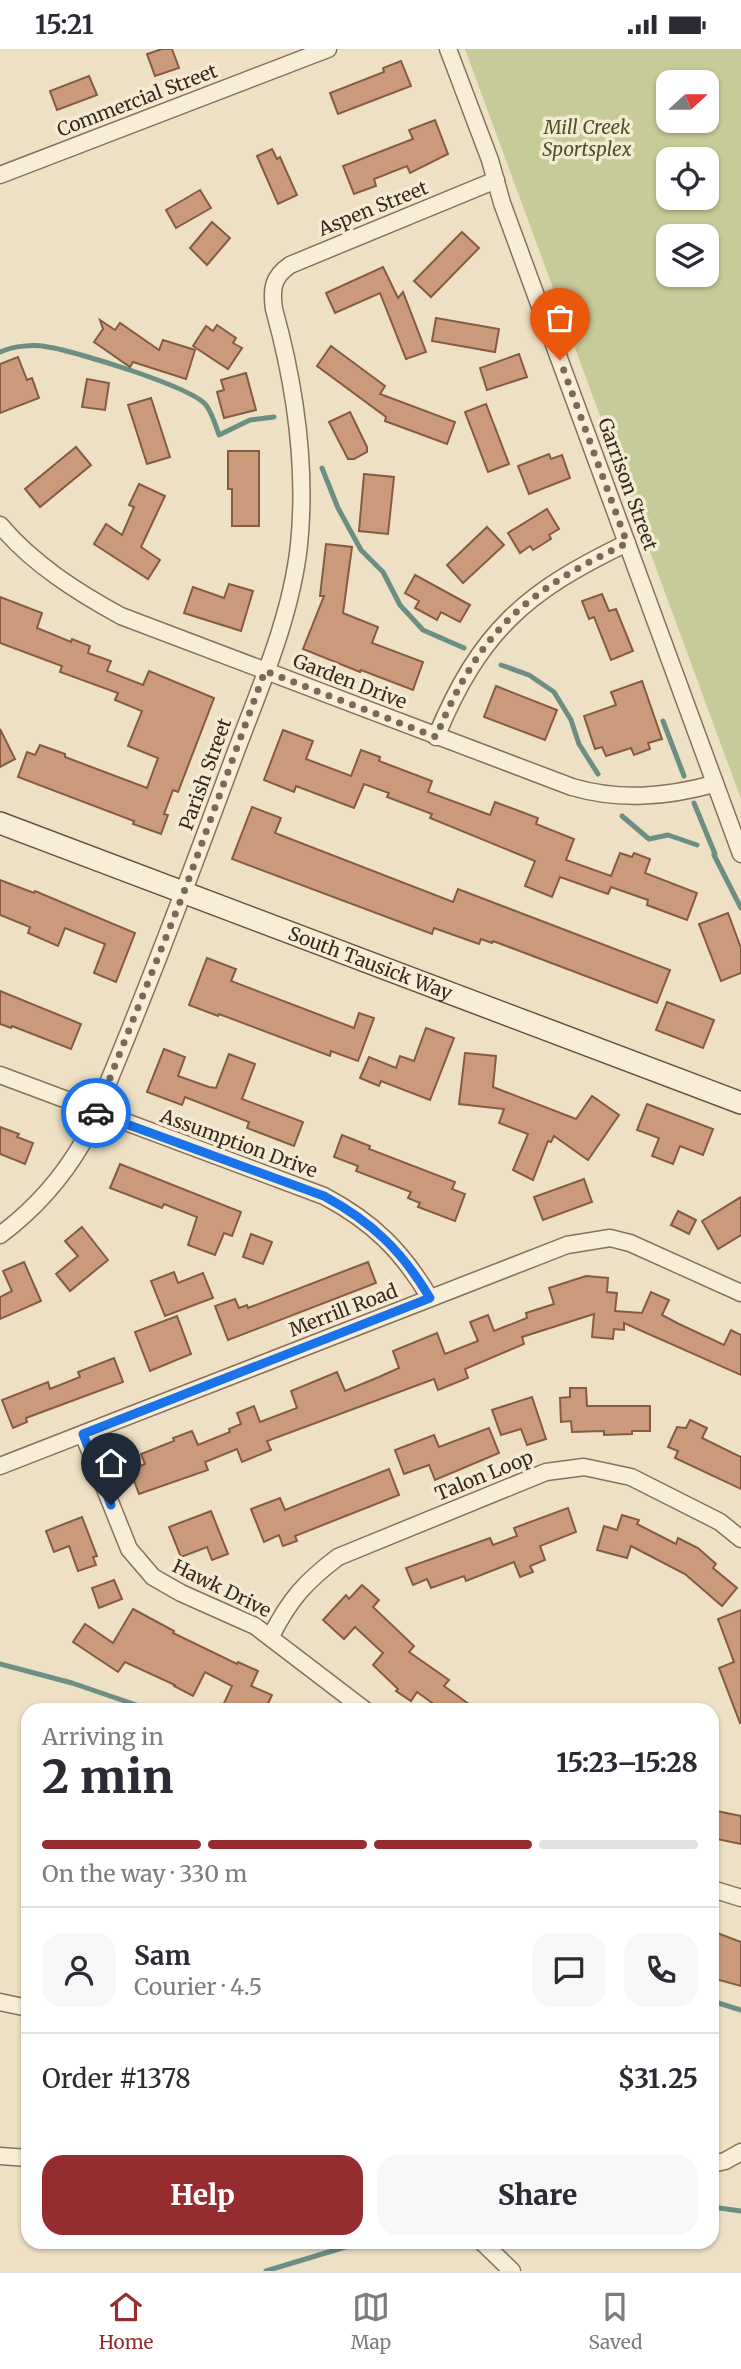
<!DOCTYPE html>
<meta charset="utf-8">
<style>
:root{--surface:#fff;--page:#f7f7f7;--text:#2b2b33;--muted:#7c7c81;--line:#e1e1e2;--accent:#952c30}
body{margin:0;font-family:Merriweather,serif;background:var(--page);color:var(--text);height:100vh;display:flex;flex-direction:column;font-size:26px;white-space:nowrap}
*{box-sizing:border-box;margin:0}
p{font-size:23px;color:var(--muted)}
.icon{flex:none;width:38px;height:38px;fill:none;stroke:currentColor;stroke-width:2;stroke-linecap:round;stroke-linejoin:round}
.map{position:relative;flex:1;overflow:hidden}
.panel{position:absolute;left:21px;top:1654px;width:698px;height:546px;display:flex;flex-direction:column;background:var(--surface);border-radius:21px;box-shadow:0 2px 5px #0004}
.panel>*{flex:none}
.needle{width:46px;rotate:69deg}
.tools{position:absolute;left:656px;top:21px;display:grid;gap:14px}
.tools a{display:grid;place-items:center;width:63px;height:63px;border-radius:14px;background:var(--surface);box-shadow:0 2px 5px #0004;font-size:35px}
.pin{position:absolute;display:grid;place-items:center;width:60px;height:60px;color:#fff;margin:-72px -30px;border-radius:50% 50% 50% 0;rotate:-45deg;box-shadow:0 0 7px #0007}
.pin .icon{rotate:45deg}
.courier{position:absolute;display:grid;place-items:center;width:70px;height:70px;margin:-35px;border:5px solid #1a73e8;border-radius:50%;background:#fff;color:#222;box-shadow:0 2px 9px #0007}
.headline em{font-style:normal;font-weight:800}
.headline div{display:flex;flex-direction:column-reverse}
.headline{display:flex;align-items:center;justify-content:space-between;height:119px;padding:0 21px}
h1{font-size:46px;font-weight:800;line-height:52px}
.bar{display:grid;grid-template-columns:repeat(4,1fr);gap:10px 7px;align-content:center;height:84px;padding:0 21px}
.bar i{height:9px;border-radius:5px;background:var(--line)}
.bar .active{background:var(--accent)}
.bar p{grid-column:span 4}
.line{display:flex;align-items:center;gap:18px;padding:0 21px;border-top:2px solid var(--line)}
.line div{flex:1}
.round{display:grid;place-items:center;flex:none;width:74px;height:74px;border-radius:21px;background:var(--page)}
.cta{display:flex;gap:14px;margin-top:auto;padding:14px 21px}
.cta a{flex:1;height:80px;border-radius:21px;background:var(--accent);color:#fff;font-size:28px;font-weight:800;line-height:80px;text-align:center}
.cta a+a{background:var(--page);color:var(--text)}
.status{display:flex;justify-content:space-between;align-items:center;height:49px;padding:0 35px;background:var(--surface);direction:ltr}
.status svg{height:19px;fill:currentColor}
.dock{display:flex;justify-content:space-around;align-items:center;height:98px;border-top:2px solid var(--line);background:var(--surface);font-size:19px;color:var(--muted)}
.dock a{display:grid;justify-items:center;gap:4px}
.dock .active{color:var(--accent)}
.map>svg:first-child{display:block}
</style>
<div class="status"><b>15:21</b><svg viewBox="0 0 49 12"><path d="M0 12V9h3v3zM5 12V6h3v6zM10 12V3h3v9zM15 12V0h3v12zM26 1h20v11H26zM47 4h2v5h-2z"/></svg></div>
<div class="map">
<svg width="741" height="2222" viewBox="0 0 741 2222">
<rect width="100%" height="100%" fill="#ede0c4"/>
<path fill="#c6cb98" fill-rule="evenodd" d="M465,0H741V750ZM668,33H707V72H668ZM668,110H707V149H668ZM668,187H707V226H668Z"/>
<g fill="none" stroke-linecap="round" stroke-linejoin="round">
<g stroke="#6d8e85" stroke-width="5">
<path d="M0,303C14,297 33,295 48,298C75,302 192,338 206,356C212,364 216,377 219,386L250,371L274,368"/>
<polyline points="322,419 338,459 361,501 383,523 400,556 423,581 464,599"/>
<polyline points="501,616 529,626 554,643 571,671 579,695 598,725"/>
<polyline points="663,672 684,727"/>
<polyline points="694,754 715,805"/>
<polyline points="622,767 649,790 668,786 697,796"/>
<polyline points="714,806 741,859"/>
<polyline points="0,1615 72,1634 151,1661"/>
<polyline points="712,1952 741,1961"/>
<polyline points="712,2158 741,2162"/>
<polyline points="266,2222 362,2193"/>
</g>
</g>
<g fill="#ca9a7b" stroke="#865b41" stroke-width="2">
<polygon points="162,0 172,0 179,19 155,27 147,5"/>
<polygon points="401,12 411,37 338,65 330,44 384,23 383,19"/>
<polygon points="89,27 97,46 57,61 50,42"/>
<polygon points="435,71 448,105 410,124 407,117 374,130 376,137 354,145 343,117 413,90 409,81"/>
<polygon points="272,100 277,110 280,108 297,146 278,155 257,107"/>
<polygon points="200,141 211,159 176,179 166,161"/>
<polygon points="212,173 230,189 207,216 190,199"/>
<polygon points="462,183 479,199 431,248 414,232"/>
<polygon points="383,218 398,249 403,243 426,303 406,310 380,244 335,264 326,244"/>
<polygon points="436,269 499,280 495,303 432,292"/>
<polygon points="100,271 115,281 120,274 159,301 163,291 195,301 186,330 133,313 130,318 94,293 103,280"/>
<polygon points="217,276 236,289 233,294 242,299 228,320 193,297 206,277 213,282"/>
<polygon points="331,297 385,337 380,345 455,373 447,395 385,372 386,368 317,317"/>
<polygon points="519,305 527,328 487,341 480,319"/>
<polygon points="18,308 27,331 32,329 39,349 0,364 0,315"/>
<polygon points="246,324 256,361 224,369 217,343 224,341 221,331"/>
<polygon points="87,330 109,334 105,361 82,358"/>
<polygon points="151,349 170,408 147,415 128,356"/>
<polygon points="486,355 509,415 488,423 465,363"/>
<polygon points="350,363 367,398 367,403 354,410 348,410 329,373"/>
<polygon points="76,398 91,416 40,458 25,440"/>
<polygon points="228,402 259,402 259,477 232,477 232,440 228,440"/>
<polygon points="549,405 551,410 562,406 570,429 529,445 518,417"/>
<polygon points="364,425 394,428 388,485 359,482"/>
<polygon points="139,435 165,447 141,498 160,511 148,530 94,495 106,475 122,486 134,458 129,456"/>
<polygon points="547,460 559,480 549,486 551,490 533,501 530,497 520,504 508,484"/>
<polygon points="487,478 504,496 463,534 447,516"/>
<polygon points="326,495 352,498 343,564 378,578 372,594 423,613 413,641 361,621 360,623 303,600 324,547 320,547"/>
<polygon points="415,526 470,556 460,573 441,563 437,571 415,559 419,552 405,544"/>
<polygon points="229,535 253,542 241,582 184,564 193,538 224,549"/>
<polygon points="602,545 609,562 616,560 633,602 611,611 594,568 589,570 582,552"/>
<polygon points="0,548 42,564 37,579 71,593 72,590 90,597 88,604 111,612 107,622 143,636 149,622 214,649 178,743 173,741 164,765 168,766 161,785 133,775 134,772 18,728 27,703 35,706 40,696 65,705 65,708 147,739 158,709 128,697 142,662 115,651 118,644 60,623 62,617 0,594"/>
<polygon points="642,632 662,690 648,694 650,700 634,706 631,699 606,707 602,698 595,700 584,667 616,656 611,643"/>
<polygon points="496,637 557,661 545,691 484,668"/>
<polygon points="0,680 15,710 0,718"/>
<polygon points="283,681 313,692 306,710 351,727 361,701 380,708 379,712 432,732 428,743 490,766 495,753 538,769 536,775 574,790 566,811 611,827 620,804 632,808 634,804 650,810 645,824 697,844 687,871 647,856 648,851 611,838 608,845 560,828 552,848 525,837 535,812 430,769 432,765 387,748 389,744 364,735 354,759 296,737 294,743 264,731"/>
<polygon points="252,758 281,769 275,784 453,853 458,840 670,921 657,954 493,892 492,894 481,890 479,895 434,879 432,885 232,810"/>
<polygon points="0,831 34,844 35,842 135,884 116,933 94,924 105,895 65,879 58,897 28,884 30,878 0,866"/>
<polygon points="728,864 741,899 741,924 721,932 699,875"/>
<polygon points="207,909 236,920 231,932 354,979 359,964 374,969 358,1012 331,1002 330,1007 219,965 218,967 189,956"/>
<polygon points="0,942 81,975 71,1000 12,977 11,979 0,975"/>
<polygon points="667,953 714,971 703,999 656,981"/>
<polygon points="426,979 454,989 430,1051 381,1032 379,1037 360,1029 369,1008 396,1019 400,1007 414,1012"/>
<polygon points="164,1000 185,1008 178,1027 209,1038 216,1039 229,1005 255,1015 242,1050 303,1073 294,1097 247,1079 249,1073 185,1048 182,1056 147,1043"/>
<polygon points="465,1004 496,1007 493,1038 576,1070 592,1047 619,1066 588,1111 554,1087 551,1093 548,1092 533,1131 513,1121 528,1085 499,1074 504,1060 459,1055"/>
<polygon points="647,1055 713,1080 703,1106 680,1097 673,1115 652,1107 659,1089 637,1081"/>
<polygon points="0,1078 19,1085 17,1088 33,1094 25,1115 0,1105"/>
<polygon points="342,1086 370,1097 369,1100 455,1133 452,1140 465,1145 455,1172 418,1158 420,1154 408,1149 411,1143 356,1122 358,1117 334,1108"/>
<polygon points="120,1115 241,1163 232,1187 224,1184 215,1206 188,1196 197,1168 164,1155 162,1159 110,1139"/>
<polygon points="584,1130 592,1153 543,1171 534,1148"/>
<polygon points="741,1148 741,1186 718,1200 702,1172"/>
<polygon points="678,1162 696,1171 689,1185 671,1176"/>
<polygon points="82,1178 108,1211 70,1242 56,1225 78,1207 65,1192"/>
<polygon points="251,1185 272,1193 263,1215 243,1208"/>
<polygon points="24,1213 41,1252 0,1270 0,1248 12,1242 3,1222"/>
<polygon points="368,1213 376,1234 228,1291 215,1257 235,1250 239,1259 247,1256 248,1259"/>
<polygon points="174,1223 178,1234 203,1224 213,1249 165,1267 151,1232"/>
<polygon points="586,1227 608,1229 607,1243 617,1244 615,1262 642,1264 651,1243 669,1251 662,1266 679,1275 724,1296 731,1281 741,1286 741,1326 624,1274 624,1281 614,1280 613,1290 592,1288 594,1265 522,1288 524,1295 465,1320 468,1329 438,1341 434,1330 267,1392 271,1401 242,1413 237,1400 205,1413 208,1421 139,1445 130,1421 145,1415 141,1405 174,1392 173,1389 192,1382 198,1396 230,1383 229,1380 241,1375 237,1364 254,1357 260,1373 297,1359 291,1342 337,1323 345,1342 379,1328 399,1319 393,1302 437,1284 445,1305 478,1292 470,1273 488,1266 494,1282 527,1269 526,1264 554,1255 549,1239"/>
<polygon points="177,1267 191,1305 150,1322 135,1283"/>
<polygon points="114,1309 123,1333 26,1369 27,1373 13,1379 2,1351 48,1333 50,1340 80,1328 78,1323"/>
<polygon points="570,1339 586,1339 587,1357 650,1357 650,1382 632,1382 632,1385 604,1386 604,1382 572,1383 571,1372 561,1373 560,1349 570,1348"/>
<polygon points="532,1348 546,1390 527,1396 521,1380 501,1386 492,1361"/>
<polygon points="690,1371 707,1379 702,1389 741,1408 741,1440 675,1409 678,1402 668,1398 677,1378 686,1379"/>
<polygon points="489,1379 499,1404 435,1431 429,1416 404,1425 395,1401 434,1386 439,1398"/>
<polygon points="389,1420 399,1446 295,1487 297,1492 283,1497 279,1486 264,1493 251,1460 280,1449 285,1461"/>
<polygon points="568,1459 576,1483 540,1497 545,1511 530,1517 533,1523 520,1528 514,1513 466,1532 464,1527 431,1539 427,1530 413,1536 406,1519 490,1489 493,1496 517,1487 514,1479"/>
<polygon points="211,1462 228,1505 212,1511 207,1498 181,1508 169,1478"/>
<polygon points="622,1466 639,1471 637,1475 676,1495 678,1489 698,1499 716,1515 713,1519 737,1539 722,1557 685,1525 631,1497 627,1509 597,1501 604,1477 617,1481"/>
<polygon points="82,1468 97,1507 93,1508 96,1516 78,1522 69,1497 54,1503 46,1482"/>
<polygon points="114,1531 122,1550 99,1559 92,1539"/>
<polygon points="362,1536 379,1551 373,1558 414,1597 409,1603 449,1631 444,1637 477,1661 442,1661 417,1643 411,1652 396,1642 398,1640 373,1616 383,1604 355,1578 344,1590 323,1571 346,1546 349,1550"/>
<polygon points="133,1560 174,1582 173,1584 237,1615 238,1613 258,1622 251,1637 272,1646 265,1661 221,1661 232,1637 205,1623 193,1647 174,1637 175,1636 125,1613 118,1623 73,1593 85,1575 113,1594"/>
<polygon points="741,1561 741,1673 740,1674 719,1619 734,1613 718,1570"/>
<polygon points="712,1761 741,1767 741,1795 712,1789"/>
<polygon points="712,1882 741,1893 741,1937 712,1929"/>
</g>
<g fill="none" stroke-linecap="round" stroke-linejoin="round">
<defs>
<g id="street">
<polyline points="448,0 490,111 502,154 741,805"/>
<polyline points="0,126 328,0"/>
<path d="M0,476C33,515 77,543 121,567L572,738C620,752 666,748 714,735"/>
<path d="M436,688C480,582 525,543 627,494"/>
<path d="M0,1026L324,1147C373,1173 402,1202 430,1249"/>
<path d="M0,1186C35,1160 61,1131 83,1093C137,968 185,840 232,713C258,643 291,570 299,496C307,416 295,336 274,260C271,239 273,228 290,216L496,131"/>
<polyline points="83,1385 129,1500 153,1528 181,1544 255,1577 365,1661"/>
<polyline points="0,1417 567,1196 610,1189 630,1194 741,1244"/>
<path d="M271,1587C290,1550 305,1533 338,1508L546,1423L584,1418L631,1428L720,1473L741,1490"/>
<polyline points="712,1840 741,1849"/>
<polyline points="0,1953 28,1959"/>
<polyline points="0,2107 28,2109"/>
<polyline points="712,2115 725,2112 741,2103"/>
<polyline points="482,2193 512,2222"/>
</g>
<g id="secondary">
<path id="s1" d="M0,774L741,1054"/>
</g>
</defs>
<use href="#street" stroke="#87725b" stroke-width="19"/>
<use href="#secondary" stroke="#69533e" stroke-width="24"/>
<use href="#street" stroke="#f8edd7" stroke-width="16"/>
<use href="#secondary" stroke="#f8edd7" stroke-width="21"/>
</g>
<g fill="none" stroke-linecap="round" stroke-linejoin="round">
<path stroke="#776a59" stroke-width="7" stroke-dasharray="0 12.6" d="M96,1064L184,843L265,622L436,688C480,581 525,543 627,494L560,311"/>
<path stroke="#1a73e8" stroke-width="9" d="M96,1064L324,1147C372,1173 402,1202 430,1249L83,1385L111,1456"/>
</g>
<g text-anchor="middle" stroke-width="7" stroke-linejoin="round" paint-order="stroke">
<g font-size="19" fill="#382a1f" stroke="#f5ead4">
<text transform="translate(137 51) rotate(-21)" y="7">Commercial Street</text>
<text transform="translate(373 159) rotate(-22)" y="7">Aspen Street</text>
<text transform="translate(628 435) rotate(70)" y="7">Garrison Street</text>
<text transform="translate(350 632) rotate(21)" y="7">Garden Drive</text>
<text transform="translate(205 725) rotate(-70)" y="7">Parish Street</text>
<text dy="7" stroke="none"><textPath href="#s1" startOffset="396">South Tausick Way</textPath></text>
<text transform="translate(239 1094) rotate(20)" y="7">Assumption Drive</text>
<text transform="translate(343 1261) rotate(-21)" y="7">Merrill Road</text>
<text transform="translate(484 1426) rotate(-22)" y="7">Talon Loop</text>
<text transform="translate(222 1539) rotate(26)" y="7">Hawk Drive</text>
</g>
<g font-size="19" font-style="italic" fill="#495426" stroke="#f5ead4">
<text x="587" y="85">Mill Creek<tspan x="587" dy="22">Sportsplex</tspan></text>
</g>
</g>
</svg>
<div class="tools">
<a><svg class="needle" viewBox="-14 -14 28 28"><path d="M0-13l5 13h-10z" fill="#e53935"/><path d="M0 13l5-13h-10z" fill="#7c7c81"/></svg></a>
<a><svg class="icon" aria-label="locate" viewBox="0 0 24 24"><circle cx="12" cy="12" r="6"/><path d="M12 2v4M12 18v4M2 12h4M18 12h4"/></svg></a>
<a><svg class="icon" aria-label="layers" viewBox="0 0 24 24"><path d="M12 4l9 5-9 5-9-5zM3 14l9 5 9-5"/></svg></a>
</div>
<div class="pin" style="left:560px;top:311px;background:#ea580c"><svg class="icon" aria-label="bag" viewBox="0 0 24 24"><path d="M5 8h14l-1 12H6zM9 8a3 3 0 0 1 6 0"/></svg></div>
<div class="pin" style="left:111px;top:1456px;background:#1f2937"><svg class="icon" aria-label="home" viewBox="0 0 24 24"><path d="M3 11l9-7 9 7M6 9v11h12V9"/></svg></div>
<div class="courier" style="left:96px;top:1064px"><svg class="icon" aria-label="car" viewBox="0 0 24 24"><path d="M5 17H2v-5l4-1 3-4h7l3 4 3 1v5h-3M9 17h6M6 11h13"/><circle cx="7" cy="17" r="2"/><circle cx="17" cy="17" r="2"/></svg></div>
<section class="panel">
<div class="headline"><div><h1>2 min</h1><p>Arriving in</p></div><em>15:23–15:28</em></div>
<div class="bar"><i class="active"></i><i class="active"></i><i class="active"></i><i></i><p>On the way · 330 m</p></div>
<div class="line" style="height:126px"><a class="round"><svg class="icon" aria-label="person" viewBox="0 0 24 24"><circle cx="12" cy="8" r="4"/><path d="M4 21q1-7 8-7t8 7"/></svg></a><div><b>Sam</b><p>Courier · 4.5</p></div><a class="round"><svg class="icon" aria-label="chat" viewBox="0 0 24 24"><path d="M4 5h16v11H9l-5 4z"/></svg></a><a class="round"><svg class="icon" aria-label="phone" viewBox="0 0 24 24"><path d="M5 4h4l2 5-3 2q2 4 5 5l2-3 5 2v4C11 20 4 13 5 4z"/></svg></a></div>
<div class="line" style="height:91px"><div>Order #1378</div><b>$31.25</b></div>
<div class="cta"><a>Help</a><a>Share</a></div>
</section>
</div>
<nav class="dock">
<a class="active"><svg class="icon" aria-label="home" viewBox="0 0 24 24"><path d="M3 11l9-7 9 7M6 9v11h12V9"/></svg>Home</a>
<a><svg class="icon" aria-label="map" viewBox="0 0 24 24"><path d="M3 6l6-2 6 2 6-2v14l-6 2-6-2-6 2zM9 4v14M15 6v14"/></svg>Map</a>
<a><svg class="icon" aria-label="saved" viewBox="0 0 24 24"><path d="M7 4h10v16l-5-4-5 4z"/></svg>Saved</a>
</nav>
